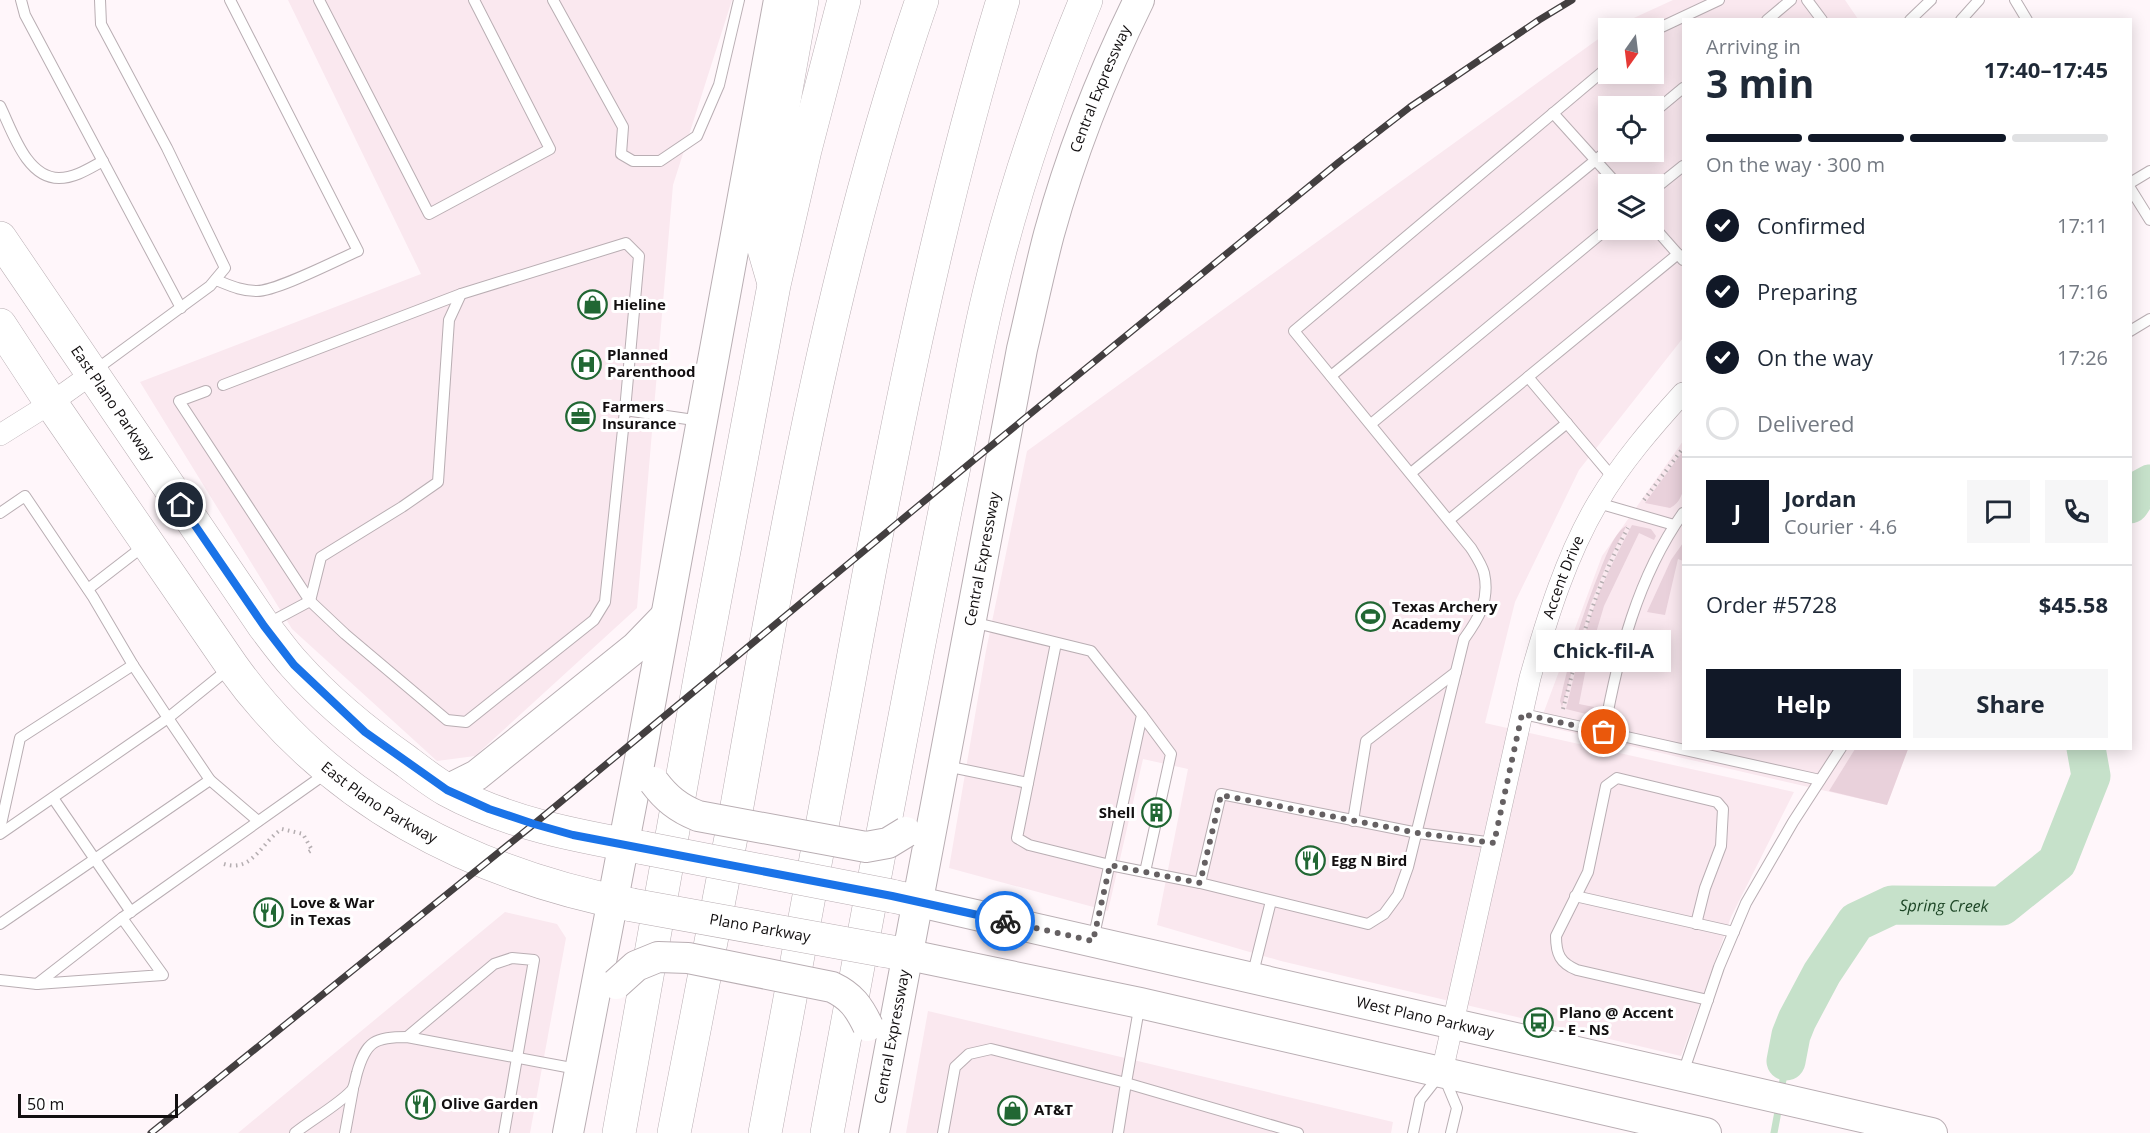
<!DOCTYPE html>
<meta charset="utf-8">
<style>
:root{--surface:#fff;--page:#f6f6f7;--text:#1f2937;--muted:#747a83;--line:#e0e1e3;--accent:#111827}
body{margin:0;font-family:"Open Sans",sans-serif;background:var(--page);color:var(--text);height:100vh;display:flex;flex-direction:column;font-size:22px;white-space:nowrap}
*{box-sizing:border-box;margin:0}
p{font-size:20px;color:var(--muted)}
.icon{flex:none;width:33px;height:33px;fill:none;stroke:currentColor;stroke-width:2;stroke-linecap:round;stroke-linejoin:round}
.map{position:relative;flex:1;overflow:hidden}
.drawer{position:absolute;left:1682px;top:18px;width:450px;height:732px;display:flex;flex-direction:column;background:var(--surface);border-radius:0px;box-shadow:0 3px 15px #0003}
.drawer>*{flex:none}
.needle{width:39px;rotate:194deg}
.tools{position:absolute;left:1598px;top:18px;display:grid;gap:12px}
.tools a{display:grid;place-items:center;width:66px;height:66px;border-radius:0px;background:var(--surface);box-shadow:0 3px 15px #0003;font-size:30px}
.scale{position:absolute;left:18px;bottom:15px;width:160px;box-sizing:border-box;padding-left:6px;border:3px solid #120f10;border-top:0;font-size:16px;line-height:21px;white-space:nowrap;color:#120f10;-webkit-text-stroke:4px #fff;paint-order:stroke}
.pin{position:absolute;display:grid;place-items:center;width:51px;height:51px;color:#fff;margin:-26px;border:3px solid #fff;border-radius:50%;box-shadow:0 2px 6px #0007}
.courier{position:absolute;display:grid;place-items:center;width:60px;height:60px;margin:-30px;border:4px solid #1a73e8;border-radius:50%;background:#fff;color:#222;box-shadow:0 2px 8px #0007}
.bubble{position:absolute;height:42px;border-radius:0px;background:var(--surface);box-shadow:0 3px 15px #0003;font-size:20px;font-weight:700;line-height:42px;text-align:center}
.summary em{font-style:normal;font-weight:700}
.summary div{display:flex;flex-direction:column-reverse}
.summary{display:flex;align-items:center;justify-content:space-between;height:102px;padding:0 24px}
h1{font-size:39px;font-weight:700;line-height:45px}
.bar{display:grid;grid-template-columns:repeat(4,1fr);gap:9px 6px;align-content:center;height:72px;padding:0 24px}
.bar i{height:8px;border-radius:4px;background:var(--line)}
.bar .selected{background:var(--accent)}
.bar p{grid-column:span 4}
.line{display:flex;align-items:center;gap:15px;padding:0 24px;border-top:2px solid var(--line)}
.line div{flex:1}
.round{display:grid;place-items:center;flex:none;width:63px;height:63px;border-radius:0px;background:var(--page)}
ol{padding:0 24px;list-style:none}
li{display:flex;align-items:center;gap:18px;height:66px}
li p{margin-inline-start:auto}
li .icon{padding:6px;border-radius:50%;background:var(--accent);color:#fff;stroke-width:4}
li:last-child{color:var(--muted)}
li i{width:33px;height:33px;border:3px solid var(--line);border-radius:50%}
.cta{display:flex;gap:12px;margin-top:auto;padding:12px 24px}
.cta a{flex:1;height:69px;border-radius:0px;background:var(--accent);color:#fff;font-size:24px;font-weight:700;line-height:69px;text-align:center}
.cta a+a{background:var(--page);color:var(--text)}
.map>svg:first-child{display:block}
</style>
<div class="map">
<svg width="2150" height="1133" viewBox="0 0 2150 1133">
<rect width="100%" height="100%" fill="#fff6fa"/>
<g fill="#fae8ef" fill-rule="evenodd">
<polygon points="288,0 732,0 673,185 637,608 475,756 437,761 292,629 140,382 421,274"/>
<path d="M1673,0H1845L1858,19L1683,20V338L1579,470L1515,602L1485,723L1794,792L1731,917L1681,1056L1281,961L1157,925L1188,769L1143,759L1108,911L949,868L986,651L1027,451L1608,32V74H1653V28H1612ZM1608,106H1653V152H1608ZM1608,184H1653V230H1608Z"/>
<polygon points="1683,441 1683,748 1908,749 1887,805 1539,725 1602,556"/>
<polygon points="505,912 557,924 566,938 530,1133 238,1133"/>
<polygon points="928,1011 1393,1122 1391,1133 906,1133"/>
</g>
<g fill="#e9d1db">
<path d="M1683,451C1683,470 1690,498 1670,508L1645,503Z"/>
<path d="M1627,525L1606,566L1590,606L1562,707L1560,701C1570,655 1583,612 1601,568C1607,554 1614,533 1627,525Z"/>
<path d="M1632,525L1651,529L1656,536L1654,540L1639,533L1604,606L1587,663L1579,704L1594,707L1595,711L1590,715L1566,709C1575,673 1583,636 1596,601C1606,575 1619,550 1632,525Z"/>
<polygon points="1683,543 1683,561 1678,559 1665,615 1647,612 1671,560"/>
<polygon points="1855,749 1908,749 1887,805 1829,791"/>
</g>
<g fill="none" stroke-linecap="round" stroke-linejoin="round">
<g stroke="#c6e1ca" stroke-width="7">
<polyline points="1781,1092 1786,1061"/>
<polyline points="1774,1133 1779,1106"/>
</g>
<g stroke="#c6e1ca" stroke-width="39">
<polyline points="2130,504 2139,490 2150,484"/>
<path id="s1" d="M1786,1061L1791,1035L1797,1020L1822,973L1856,922L1892,905L2002,906L2057,862L2091,776L2086,748"/>
</g>
<defs>
<g id="service">
<polyline points="21,0 25,15 181,308"/>
<polyline points="319,0 429,214 550,149 474,0"/>
<polyline points="553,0 623,127 621,154 633,161 660,161 697,136 719,85 739,0"/>
<polyline points="1807,0 1822,20"/>
<polyline points="2015,0 2027,20"/>
<polyline points="1767,20 1791,0"/>
<polyline points="1910,20 1931,0"/>
<polyline points="1961,20 1979,0"/>
<polyline points="1653,31 1719,0"/>
<path d="M0,106C12,130 26,178 59,178C75,178 90,168 103,161"/>
<polyline points="1553,113 1617,184"/>
<polyline points="1653,113 1683,88"/>
<polyline points="2130,183 2150,171"/>
<polyline points="2130,188 2150,220"/>
<polyline points="1653,190 1683,166"/>
<polyline points="1653,226 1683,260"/>
<path d="M216,280C229,285 241,291 256,291C275,292 337,260 358,251L230,0"/>
<polyline points="2130,331 2150,319"/>
<polyline points="94,371 210,286 225,268 167,148 101,24 100,0"/>
<polyline points="1331,376 1608,150"/>
<polyline points="1528,377 1614,479"/>
<polyline points="223,385 461,294"/>
<polyline points="206,391 179,401 310,601 345,634 447,720 466,722 594,620 605,602 625,410"/>
<polyline points="1371,424 1608,228"/>
<polyline points="1411,473 1678,254"/>
<polyline points="1598,503 1674,525"/>
<polyline points="0,513 25,496 93,597 133,665 168,718 210,780 258,821"/>
<polyline points="1449,520 1567,423"/>
<polyline points="88,589 145,545"/>
<polyline points="972,622 1091,651 1142,715 1093,940"/>
<polyline points="267,624 310,601 321,557 402,507 438,482 449,320 461,294 626,243 639,256 625,410 701,421"/>
<polyline points="1056,643 1017,838 1029,845 1110,865 1200,883"/>
<polyline points="1523,714 1820,780"/>
<polyline points="1142,715 1171,754 1145,872"/>
<path d="M1604,732C1618,655 1637,578 1683,513"/>
<polyline points="946,766 1028,783"/>
<polyline points="53,798 131,912"/>
<polyline points="1353,821 1366,741 1456,672"/>
<polyline points="0,829 20,738 133,665"/>
<polyline points="0,834 168,718 231,667"/>
<path d="M1494,843L1418,833L1221,794L1200,883L1368,924L1384,914L1398,895L1408,867L1464,639C1479,618 1490,600 1484,573C1482,565 1476,556 1471,548L1294,331L1608,67"/>
<polyline points="1575,896 1734,932"/>
<polyline points="0,924 210,780"/>
<path d="M1696,924L1705,888L1721,846L1723,809L1717,802L1617,778L1606,786L1588,872L1556,936C1556,954 1560,963 1577,970L1708,1000"/>
<polyline points="1252,977 1271,901"/>
<polyline points="0,980 37,984 163,975 122,918 328,772"/>
<polyline points="37,984 122,918"/>
<polyline points="1140,1003 1126,1083 1298,1133"/>
<polyline points="407,1037 494,964 512,958 534,960 504,1133"/>
<polyline points="1683,1073 1719,967 1746,903 1793,822 1841,748"/>
<path d="M295,1133C311,1120 338,1105 351,1091C355,1087 355,1079 357,1073C366,1041 375,1037 407,1037L577,1069"/>
<polyline points="345,1133 353,1089"/>
<polyline points="943,1133 955,1067 969,1054 991,1049 1126,1083 1118,1133"/>
<polyline points="1413,1133 1420,1100 1442,1072 1457,1108 1451,1133"/>
</g>
<g id="minor">
<polyline points="0,435 51,403 93,373"/>
<path id="s2" d="M1442,1072L1530,678C1547,618 1566,556 1598,502C1622,462 1652,427 1683,393"/>
</g>
<g id="secondary">
<polyline points="447,790 477,775 636,647 666,616"/>
<path id="s3" d="M919,902L1932,1133"/>
<polyline points="909,955 1140,1003 1706,1133"/>
<polyline points="568,1133 640,759 779,0"/>
<path id="s4" d="M874,1133L1022,349C1031,311 1039,272 1049,234C1071,154 1102,75 1139,0"/>
</g>
<g id="primary">
<path id="s5" d="M0,238L264,626C274,639 284,653 295,665C328,702 366,733 406,761C419,771 433,782 447,790C507,823 577,836 644,848"/>
<path id="s6" d="M0,325L51,403L232,666C329,801 472,874 632,905"/>
<polyline points="892,896 919,902"/>
<polyline points="881,950 909,955"/>
</g>
<g id="motorway">
<polyline points="773,280 760,235 802,0"/>
<polyline points="619,1133 701,673 774,285 805,150 844,0"/>
<path d="M674,1133C695,1024 717,915 737,806C785,535 832,261 922,0"/>
<path d="M765,1133C793,982 821,832 849,681C891,452 935,223 1003,0"/>
<path d="M827,1133C866,924 904,715 946,506C961,436 972,364 989,294C1013,193 1046,95 1086,0"/>
</g>
</defs>
<use href="#service" stroke="#b9aeb3" stroke-width="12"/>
<use href="#minor" stroke="#b9aeb3" stroke-width="22"/>
<use href="#secondary" stroke="#b9aeb3" stroke-width="32"/>
<use href="#primary" stroke="#b9aeb3" stroke-width="34"/>
<use href="#motorway" stroke="#b9aeb3" stroke-width="34"/>
<g stroke="#b5aeb1" stroke-width="4" stroke-dasharray="1.5 4.5" stroke-linecap="butt">
<polyline points="1644,500 1683,448"/>
<path d="M1563,709C1579,646 1596,584 1628,528"/>
<path d="M224,864C253,873 262,841 282,829L303,834L312,850L307,853"/>
</g>
<use href="#service" stroke="#fff" stroke-width="10"/>
<use href="#minor" stroke="#fff" stroke-width="21"/>
<use href="#secondary" stroke="#fff" stroke-width="30"/>
<use href="#primary" stroke="#fff" stroke-width="33"/>
<use href="#motorway" stroke="#fff" stroke-width="33"/>
<defs>
<polyline id="rail" points="151,1133 534,824 975,459 1339,162 1410,107 1539,20 1572,0"/>
</defs>
<use href="#rail" stroke="#433f40" stroke-width="7"/>
<use href="#rail" stroke="#fff" stroke-width="4.5" stroke-dasharray="14" stroke-linecap="butt"/>
<defs>
<g id="secondary-bridge">
<path d="M654,782C666,798 678,808 698,816L866,847L888,843L906,832"/>
<path d="M616,984L636,966L658,957L688,958L832,987C851,996 859,1007 868,1026"/>
</g>
<g id="primary-bridge">
<polyline points="644,848 892,896"/>
<path id="s7" d="M632,905L881,950"/>
</g>
</defs>
<use href="#secondary-bridge" stroke="#b9aeb3" stroke-width="32" stroke-linecap="butt"/>
<use href="#primary-bridge" stroke="#b9aeb3" stroke-width="34" stroke-linecap="butt"/>
<use href="#secondary-bridge" stroke="#fff" stroke-width="30"/>
<use href="#primary-bridge" stroke="#fff" stroke-width="33"/>
</g>
<g fill="none" stroke-linecap="round" stroke-linejoin="round">
<polyline stroke="#656062" stroke-width="6" stroke-dasharray="0 10.8" points="1005,921 1093,941 1110,865 1200,883 1221,795 1418,833 1494,843 1522,714 1604,732"/>
<polyline stroke="#1a73e8" stroke-width="8" points="181,505 264,626 294,665 365,732 447,790 489,809 534,824 573,835 892,896 1005,921"/>
</g>
<defs>
<symbol id="shop-ring" viewBox="-11 -11 22 22"><circle r="9.5" fill="#fff" stroke="#216733" stroke-width="1.5"/><path d="M-5-2.5h2.3a2.7 3.5 0 0 1 5.4 0H5L5.5 6h-11ZM-1.5-2.5h3a1.5 2.3 0 0 0-3 0Z" fill="#216733"/></symbol>
<symbol id="hospital-ring" viewBox="-11 -11 22 22"><circle r="9.5" fill="#fff" stroke="#216733" stroke-width="1.5"/><path d="M-5-5h3v3.5h4V-5h3V5h-3V1.5h-4V5h-3Z" fill="#216733"/></symbol>
<symbol id="office-ring" viewBox="-11 -11 22 22"><circle r="9.5" fill="#fff" stroke="#216733" stroke-width="1.5"/><path d="M-6-3h4V-5.5h4V-3h4V5H-6ZM-1-4.5V-3h2v-1.5ZM-6 0V1H6V0Z" fill="#216733"/></symbol>
<symbol id="stadium-ring" viewBox="-11 -11 22 22"><circle r="9.5" fill="#fff" stroke="#216733" stroke-width="1.5"/><path d="M0-5a6.5 5 0 1 0 0 10a6.5 5 0 1 0 0-10ZM-3.5-1.8h7v3.6h-7Z" fill="#216733"/></symbol>
<symbol id="building-ring" viewBox="-11 -11 22 22"><circle r="9.5" fill="#fff" stroke="#216733" stroke-width="1.5"/><path d="M-4-6H4V6H1V3H-1V6H-4ZM-2.5-4.3h1.7v1.8h-1.7ZM.8-4.3h1.7v1.8H.8ZM-2.5-1h1.7V.8h-1.7ZM.8-1h1.7V.8H.8Z" fill="#216733"/></symbol>
<symbol id="restaurant-ring" viewBox="-11 -11 22 22"><circle r="9.5" fill="#fff" stroke="#216733" stroke-width="1.5"/><path d="M-5-6h1v4h1v-4h1v4h1v-4h1v5L-1.5 .5V6h-2V.5L-5-1ZM5-6V6H3V1.5H1.5Q1.5-4 5-6Z" fill="#216733"/></symbol>
<symbol id="bus-ring" viewBox="-11 -11 22 22"><circle r="9.5" fill="#fff" stroke="#216733" stroke-width="1.5"/><path d="M-5-6H5V4H4V6H2V4H-2V6H-4V4H-5ZM-3.5-4V0h7V-4ZM-3.5 1.2v1.5H-2V1.2ZM2 1.2v1.5H3.5V1.2Z" fill="#216733"/></symbol>
</defs>
<g fill-rule="evenodd">
<use href="#shop-ring" x="576" y="288" width="33" height="33"/>
<use href="#hospital-ring" x="570" y="348" width="33" height="33"/>
<use href="#office-ring" x="564" y="400" width="33" height="33"/>
<use href="#stadium-ring" x="1354" y="600" width="33" height="33"/>
<use href="#building-ring" x="1140" y="796" width="33" height="33"/>
<use href="#restaurant-ring" x="1294" y="844" width="33" height="33"/>
<use href="#restaurant-ring" x="252" y="896" width="33" height="33"/>
<use href="#bus-ring" x="1522" y="1006" width="33" height="33"/>
<use href="#restaurant-ring" x="404" y="1088" width="33" height="33"/>
<use href="#shop-ring" x="996" y="1094" width="33" height="33"/>
</g>
<g text-anchor="middle" stroke-width="6" stroke-linejoin="round" paint-order="stroke">
<g font-size="15" fill="#120f10" stroke="#fff">
<text dy="5" stroke="none"><textPath href="#s4" startOffset="1070">Central Expressway</textPath></text>
<text dy="5" stroke="none"><textPath href="#s5" startOffset="200">East Plano Parkway</textPath></text>
<text dy="5" stroke="none"><textPath href="#s4" startOffset="584">Central Expressway</textPath></text>
<text dy="5" stroke="none"><textPath href="#s2" startOffset="510">Accent Drive</textPath></text>
<text dy="5" stroke="none"><textPath href="#s6" startOffset="615">East Plano Parkway</textPath></text>
<text dy="5" stroke="none"><textPath href="#s7" startOffset="130">Plano Parkway</textPath></text>
<text dy="5" stroke="none"><textPath href="#s3" startOffset="519">West Plano Parkway</textPath></text>
<text dy="5" stroke="none"><textPath href="#s4" startOffset="98">Central Expressway</textPath></text>
</g>
<g font-size="15" font-weight="bold" fill="#120f10" stroke="#fff" text-anchor="start">
<text x="613" y="310">Hieline</text>
<text x="607" y="360">Planned<tspan x="607" dy="17">Parenthood</tspan></text>
<text x="602" y="412">Farmers<tspan x="602" dy="17">Insurance</tspan></text>
<text x="1392" y="612">Texas Archery<tspan x="1392" dy="17">Academy</tspan></text>
<text x="1135" y="818" text-anchor="end">Shell</text>
<text x="1331" y="866">Egg N Bird</text>
<text x="290" y="908">Love &amp; War<tspan x="290" dy="17">in Texas</tspan></text>
<text x="1559" y="1018">Plano @ Accent<tspan x="1559" dy="17">- E - NS</tspan></text>
<text x="441" y="1109">Olive Garden</text>
<text x="1034" y="1115">AT&amp;T</text>
</g>
<g font-size="16" font-style="italic" fill="#1d4626" stroke="#fff">
<text dy="6" stroke="none"><textPath href="#s1" startOffset="249">Spring Creek</textPath></text>
</g>
</g>
</svg>
<div class="tools">
<a><svg class="needle" viewBox="-14 -14 28 28"><path d="M0-13l5 13h-10z" fill="#e53935"/><path d="M0 13l5-13h-10z" fill="#747a83"/></svg></a>
<a><svg class="icon" aria-label="locate" viewBox="0 0 24 24"><circle cx="12" cy="12" r="6"/><path d="M12 2v4M12 18v4M2 12h4M18 12h4"/></svg></a>
<a><svg class="icon" aria-label="layers" viewBox="0 0 24 24"><path d="M12 4l9 5-9 5-9-5zM3 14l9 5 9-5"/></svg></a>
</div>
<div class="scale">50 m</div>
<div class="pin" style="left:1604px;top:732px;background:#ea580c"><svg class="icon" aria-label="bag" viewBox="0 0 24 24"><path d="M5 8h14l-1 12H6zM9 8a3 3 0 0 1 6 0"/></svg></div>
<div class="pin" style="left:181px;top:505px;background:#1f2937"><svg class="icon" aria-label="home" viewBox="0 0 24 24"><path d="M3 11l9-7 9 7M6 9v11h12V9"/></svg></div>
<div class="courier" style="left:1005px;top:921px"><svg class="icon" aria-label="bike" viewBox="0 0 24 24"><circle cx="6" cy="16" r="4"/><circle cx="18" cy="16" r="4"/><path d="M6 16l4-8h5l3 8M10 8l3 8H6M13 5h3"/></svg></div>
<div class="bubble" style="left:1536px;top:630px;width:135px">Chick-fil-A</div>
<section class="drawer">
<div class="summary"><div><h1>3 min</h1><p>Arriving in</p></div><em>17:40–17:45</em></div>
<div class="bar"><i class="selected"></i><i class="selected"></i><i class="selected"></i><i></i><p>On the way · 300 m</p></div>
<ol>
<li><svg class="icon" aria-label="check" viewBox="0 0 24 24"><path d="M5 12l5 5 9-10"/></svg>Confirmed<p>17:11</p></li>
<li><svg class="icon" aria-label="check" viewBox="0 0 24 24"><path d="M5 12l5 5 9-10"/></svg>Preparing<p>17:16</p></li>
<li><svg class="icon" aria-label="check" viewBox="0 0 24 24"><path d="M5 12l5 5 9-10"/></svg>On the way<p>17:26</p></li>
<li><i></i>Delivered</li>
</ol>
<div class="line" style="height:108px"><b class="round" style="background:var(--accent);color:#fff">J</b><div><b>Jordan</b><p>Courier · 4.6</p></div><a class="round"><svg class="icon" aria-label="chat" viewBox="0 0 24 24"><path d="M4 5h16v11H9l-5 4z"/></svg></a><a class="round"><svg class="icon" aria-label="phone" viewBox="0 0 24 24"><path d="M5 4h4l2 5-3 2q2 4 5 5l2-3 5 2v4C11 20 4 13 5 4z"/></svg></a></div>
<div class="line" style="height:78px"><div>Order #5728</div><b>$45.58</b></div>
<div class="cta"><a>Help</a><a>Share</a></div>
</section>
</div>
